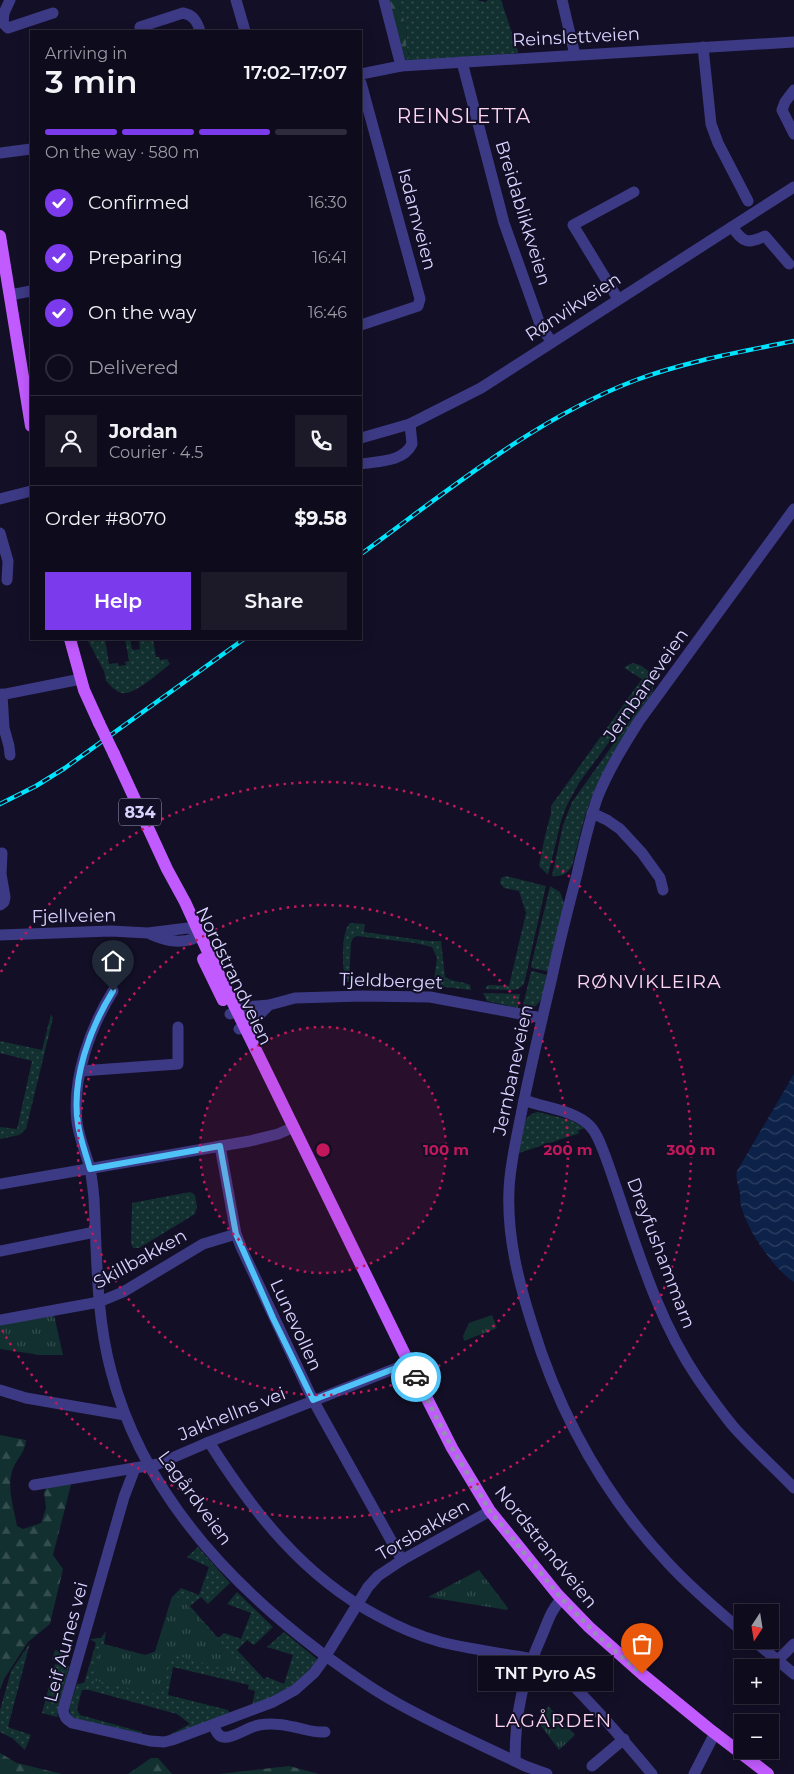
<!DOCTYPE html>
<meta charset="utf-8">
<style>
:root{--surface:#0e0b1c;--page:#1c1929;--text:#f1f3f6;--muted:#9b9ba3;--line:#2e2b3b;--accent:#7c3aed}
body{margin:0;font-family:Montserrat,sans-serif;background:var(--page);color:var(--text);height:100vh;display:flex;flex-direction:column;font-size:19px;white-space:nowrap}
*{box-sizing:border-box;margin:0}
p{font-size:16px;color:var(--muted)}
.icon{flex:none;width:28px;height:28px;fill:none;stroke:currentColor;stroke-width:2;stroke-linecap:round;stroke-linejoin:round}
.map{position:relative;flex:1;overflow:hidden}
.sheet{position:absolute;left:30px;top:30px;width:332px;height:610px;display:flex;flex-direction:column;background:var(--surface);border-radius:0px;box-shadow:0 2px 12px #0003,0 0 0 1px var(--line)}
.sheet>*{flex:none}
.needle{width:32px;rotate:192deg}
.fabs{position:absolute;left:734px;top:1604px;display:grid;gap:10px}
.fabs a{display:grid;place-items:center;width:45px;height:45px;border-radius:0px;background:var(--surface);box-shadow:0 2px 12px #0003,0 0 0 1px var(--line);font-size:25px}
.pin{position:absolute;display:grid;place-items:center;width:42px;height:42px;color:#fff;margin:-51px -21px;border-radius:50% 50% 50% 0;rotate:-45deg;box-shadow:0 0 5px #0007}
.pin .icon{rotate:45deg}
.courier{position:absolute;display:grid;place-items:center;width:50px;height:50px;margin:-25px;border:4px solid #4fc3f7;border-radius:50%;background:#fff;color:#222;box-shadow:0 1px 6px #0007}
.bubble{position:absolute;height:35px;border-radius:0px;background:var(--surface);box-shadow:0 2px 12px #0003,0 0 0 1px var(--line);font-size:16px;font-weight:600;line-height:35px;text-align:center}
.headline em{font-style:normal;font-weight:600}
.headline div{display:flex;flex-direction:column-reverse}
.headline{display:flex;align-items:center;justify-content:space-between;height:85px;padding:0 15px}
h1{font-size:32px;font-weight:600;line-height:38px}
.bar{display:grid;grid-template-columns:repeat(4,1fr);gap:8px 5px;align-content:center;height:60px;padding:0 15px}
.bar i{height:6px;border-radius:4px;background:var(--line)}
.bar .on{background:var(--accent)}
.bar p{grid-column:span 4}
.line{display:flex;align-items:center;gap:12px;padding:0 15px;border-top:1px solid var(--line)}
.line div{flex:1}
.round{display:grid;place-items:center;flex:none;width:52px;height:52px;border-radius:0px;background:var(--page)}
ol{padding:0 15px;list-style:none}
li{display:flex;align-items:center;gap:15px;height:55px}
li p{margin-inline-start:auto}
li .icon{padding:5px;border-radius:50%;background:var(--accent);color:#fff;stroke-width:4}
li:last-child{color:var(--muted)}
li i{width:28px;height:28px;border:2px solid var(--line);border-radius:50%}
.cta{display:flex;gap:10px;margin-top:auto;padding:10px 15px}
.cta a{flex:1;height:58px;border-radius:0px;background:var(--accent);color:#fff;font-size:20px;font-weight:600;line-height:58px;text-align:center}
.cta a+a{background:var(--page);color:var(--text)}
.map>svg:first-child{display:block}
</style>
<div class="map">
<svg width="794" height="1774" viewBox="0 0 794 1774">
<defs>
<pattern id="grass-dots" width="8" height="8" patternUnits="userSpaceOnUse" patternTransform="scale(1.25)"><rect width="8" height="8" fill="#12302f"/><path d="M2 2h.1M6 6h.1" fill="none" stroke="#344d4e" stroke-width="1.8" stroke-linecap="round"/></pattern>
<pattern id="forest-firs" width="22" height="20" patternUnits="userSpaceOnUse" patternTransform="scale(1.25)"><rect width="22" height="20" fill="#12302f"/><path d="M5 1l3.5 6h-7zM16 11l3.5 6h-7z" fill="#344d4e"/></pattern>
<pattern id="park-tufts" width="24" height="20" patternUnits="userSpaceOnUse" patternTransform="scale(1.25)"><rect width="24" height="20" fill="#12302f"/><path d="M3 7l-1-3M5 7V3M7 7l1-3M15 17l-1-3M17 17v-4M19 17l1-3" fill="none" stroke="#344d4e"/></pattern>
<pattern id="water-waves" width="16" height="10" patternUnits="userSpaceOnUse" patternTransform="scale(1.25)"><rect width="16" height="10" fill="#0c2248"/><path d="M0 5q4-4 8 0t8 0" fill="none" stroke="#2f4163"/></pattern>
</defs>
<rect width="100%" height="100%" fill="#130f26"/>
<g fill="url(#grass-dots)">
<polygon points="399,0 477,0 485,2 488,0 501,0 518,51 518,53 406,62 406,59 409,55 406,44 407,33 403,17 399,7"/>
<path d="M87,639H105L109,664L118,663L119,666L126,665L125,662L129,661L125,639H130L132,649L134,650L140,649L139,639H153L156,657H159L160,660L167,659L170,664C161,671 134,696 122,693C116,692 110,685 106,681L104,671Z"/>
<path d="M633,663C642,665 650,670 653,679L648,689L579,783L567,805L561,821L548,875L539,866L545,836L551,813V806L642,679L624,668L628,665Z"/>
<path d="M653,684V690L651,695C628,728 606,761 591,799C583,820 578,843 572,866C567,874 562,877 552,876L563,825L572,802L649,694Z"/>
<polygon points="506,876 546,886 524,984 518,989 513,990 485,989 488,985 509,986 526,913 519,891 504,888 500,883 501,878"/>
<polygon points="550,886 560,892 564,903 548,971 546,971 532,968 531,966"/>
<path d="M350,923L365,924L364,932L428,941H441L445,977C452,982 462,981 470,985L471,990L436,986L419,989V983H428L434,980L437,958L432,947L415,943L357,936L353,938L351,943L349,982H345C343,967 340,934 350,923Z"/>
<path d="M533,971L547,975C544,991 543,1011 522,1009L531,972Z"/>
<polygon points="483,993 520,994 518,1008 487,1001"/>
<polygon points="51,1014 53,1018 26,1129 19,1135 0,1139 0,1127 17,1129 32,1061 0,1053 0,1041 42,1050"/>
<path d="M538,1112L570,1120L585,1128L577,1131L580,1133L516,1154C520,1140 520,1114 538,1112Z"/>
<polygon points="190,1192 195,1195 197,1207 195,1214 139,1248 133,1248 131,1243 132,1203"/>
<polygon points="198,1547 230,1583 208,1604 201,1597 190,1606 218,1638 224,1633 241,1639 251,1613 227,1604 237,1592 273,1627 254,1645 247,1640 237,1650 264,1679 267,1677 284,1684 293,1655 267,1647 284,1632 318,1660 306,1674 292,1687 252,1706 255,1691 248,1689 249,1685 173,1667 168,1695 228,1710 230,1714 171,1736 169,1735 190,1724 177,1714 89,1690 82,1690 77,1709 80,1715 142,1732 141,1735 78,1720 71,1716 69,1708 77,1684 84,1683 96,1643 90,1639 101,1638 106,1631 104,1644 145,1655 155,1652 172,1597 181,1588 199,1595 209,1567 187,1557"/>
<polygon points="30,1643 8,1727 31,1735 25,1750 12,1738 0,1732 0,1710 11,1671"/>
<polygon points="55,1650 67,1653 64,1664 69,1666 57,1717 42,1713 55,1664 59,1665 60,1662 52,1660"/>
</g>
<g fill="url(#forest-firs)">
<polygon points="387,0 399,0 399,7 403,17 407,33 406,44 409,56 406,59 406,62"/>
<path d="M0,1435L26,1440C25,1454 16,1459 12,1471C7,1489 14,1508 17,1526L23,1529L41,1523L46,1508L44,1492L48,1486L65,1483L71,1485L53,1555L63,1569L50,1624L28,1642L4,1679L0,1690Z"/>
<polygon points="0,1753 17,1763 62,1774 0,1774"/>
<polygon points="151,1758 158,1758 172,1774 128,1774"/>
<polygon points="289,1766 319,1774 219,1774"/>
</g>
<g fill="url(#park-tufts)">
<polygon points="54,1315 63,1355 40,1355 0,1349 0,1320"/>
<polygon points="492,1315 497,1328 464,1341 463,1336 469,1323"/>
<polygon points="479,1570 508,1608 507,1610 428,1597"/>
<polygon points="172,1597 177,1597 181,1599 241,1664 237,1673 172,1654 161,1695 92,1680 101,1644 145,1655 155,1652"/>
<polygon points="548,1706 575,1735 559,1750 539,1723"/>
</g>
<path fill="url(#water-waves)" d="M794,1074V1285V1282C773,1269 744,1226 740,1201C740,1199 741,1196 740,1194C739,1186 735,1180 737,1171Z"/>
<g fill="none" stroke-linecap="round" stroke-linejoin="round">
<g stroke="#3d3a85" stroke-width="11">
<polyline points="10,0 4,13 3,23 8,28 53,13"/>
<polyline points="236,0 245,31"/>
<polyline points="384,0 401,66"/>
<polyline points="562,0 575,55"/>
<path d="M140,27L183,13C193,15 197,21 200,31"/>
<polyline points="703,47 711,124 718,143 748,201"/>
<polyline points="462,62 504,223 541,327 552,342"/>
<polyline points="361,74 401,66 794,42"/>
<polyline points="361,83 420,299 418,306 361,325"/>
<polyline points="794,90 785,102 782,110 794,134"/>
<polyline points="0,153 31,149"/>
<path d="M732,227C744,243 747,244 765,236L789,264"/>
<polyline points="10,295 31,291"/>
<polyline points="618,299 573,225 634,192"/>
<polyline points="361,438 410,424 481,388 794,187"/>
<path d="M361,464C380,461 403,462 412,444L410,424"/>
<polyline points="0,499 31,491"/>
<polyline points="0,533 8,561 7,580"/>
<polyline points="2,694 4,728 9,746 10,755"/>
<polyline points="0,695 81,679"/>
<polyline points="592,813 607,820 620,829 642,853 660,878 663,890"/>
<polyline points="0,905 4,902 5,897 1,874 2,853"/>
<path d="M0,935L111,931L148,933L188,928L198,930L193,939C177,944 163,940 148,933"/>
<path d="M113,991C90,1028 72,1078 77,1122C79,1137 85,1151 89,1165C92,1176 93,1188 94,1199C97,1257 96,1315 111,1371C141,1487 225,1580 319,1651C344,1669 369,1688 397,1703C438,1726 482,1745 525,1766L547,1774"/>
<polyline points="230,1014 246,1007 269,1005 295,998 362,996 430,997 542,1018"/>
<polyline points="239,1029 258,1016 269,1005"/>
<polyline points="81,1071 178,1064 178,1027"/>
<path d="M524,1100C545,1108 574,1110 590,1126C598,1134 602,1148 606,1158C633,1233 653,1313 698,1379C709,1395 720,1410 732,1425C751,1447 774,1467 794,1488"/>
<polyline points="220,1146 236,1234 241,1247 313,1400 402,1560"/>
<polyline points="0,1184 250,1141 278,1134 294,1127"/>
<polyline points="0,1251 95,1232"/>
<polyline points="0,1320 99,1302 123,1292 203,1244 236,1234"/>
<polyline points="0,1390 26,1398 125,1415"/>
<path d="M209,1442C253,1512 304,1577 378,1616C398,1627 419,1636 441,1642C466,1648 491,1652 516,1656C526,1658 539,1658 549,1664C563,1674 575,1687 587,1700C610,1724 631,1749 652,1774"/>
<path d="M135,1468L124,1497L63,1710C64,1717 66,1719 72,1723L150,1741L164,1742L172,1740L273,1702L295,1690L314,1673L322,1662L368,1587L378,1576L402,1560L490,1511"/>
<polyline points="34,1485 158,1464 209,1442 409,1363"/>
<path d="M742,1631C717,1610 691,1588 668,1563C604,1495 559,1413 532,1324C518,1280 507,1236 509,1190C510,1165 516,1140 521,1115C530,1069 541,1023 552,977C559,943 568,909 577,874C583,848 589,821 598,796C609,769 624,745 639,721L794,509"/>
<polyline points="753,1640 794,1674"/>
<polyline points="778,1660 794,1644"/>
<path d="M214,1725C220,1751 242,1728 259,1725C271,1723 282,1724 294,1727C305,1729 313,1733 325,1732"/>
<path d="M515,1761C515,1711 523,1678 543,1633C548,1621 552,1608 562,1599"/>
<polyline points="592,1766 624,1739"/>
<polyline points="694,1774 715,1733"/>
</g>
<g stroke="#c25bff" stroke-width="12">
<polyline points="0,236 31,426"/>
<polyline points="70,639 84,690 99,723"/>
<polyline points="114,754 167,869 185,902 207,950 409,1363 452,1448 490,1511 558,1595 589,1627 642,1674 708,1728 768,1774"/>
<polyline points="203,959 223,1000"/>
</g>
<defs>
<g id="rail">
<path d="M361,554C449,490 534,419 636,380C687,361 741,352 794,341"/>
<polyline points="0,804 36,786 65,768 244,639"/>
</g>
</defs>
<use href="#rail" stroke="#00e5ff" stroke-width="4.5"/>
<use href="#rail" stroke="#130f26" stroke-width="2.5" stroke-dasharray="8" stroke-linecap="butt"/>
<polyline stroke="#c25bff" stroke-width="12" points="99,723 114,754"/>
</g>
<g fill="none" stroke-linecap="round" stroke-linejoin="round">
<polyline stroke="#948fb3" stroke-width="5" stroke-dasharray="0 9" points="416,1377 452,1448 490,1511 562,1599 600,1638 642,1674"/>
<path stroke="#4fc3f7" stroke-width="6" d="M113,991C90,1028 71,1079 78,1124C80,1139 86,1154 90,1169L220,1146L236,1234L273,1318L313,1400L409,1363L416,1377"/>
</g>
<circle cx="323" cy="1150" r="123" fill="#c2185b" fill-opacity=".12"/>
<g fill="none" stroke="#c2185b" stroke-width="2.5" stroke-dasharray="2.5 5">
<circle cx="323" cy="1150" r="123"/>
<circle cx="323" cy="1150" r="245"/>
<path d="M1 972A368 368 0 1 1 1 1328"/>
</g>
<g text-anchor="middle" stroke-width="4" stroke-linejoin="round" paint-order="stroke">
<rect fill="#130f26" stroke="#9e99be" stroke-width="1" x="119" y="798.5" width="42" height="27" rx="4"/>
<g font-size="16" font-weight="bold" fill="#d9d4ff">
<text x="140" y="818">834</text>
</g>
<g font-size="18" fill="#d9d4ff" stroke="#130f26">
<text transform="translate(576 37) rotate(-3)" y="6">Reinslettveien</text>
<text transform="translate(523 213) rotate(73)" y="6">Breidablikkveien</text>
<text transform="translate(417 219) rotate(75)" y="6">Isdamveien</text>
<text transform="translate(573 307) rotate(-33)" y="6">Rønvikveien</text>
<text transform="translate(646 685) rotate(-55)" y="6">Jernbaneveien</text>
<text transform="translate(74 916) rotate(-1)" y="6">Fjellveien</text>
<text transform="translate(234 976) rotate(64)" y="6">Nordstrandveien</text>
<text transform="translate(391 981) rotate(2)" y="6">Tjeldberget</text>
<text transform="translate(513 1070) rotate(-78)" y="6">Jernbaneveien</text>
<text transform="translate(661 1253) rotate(69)" y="6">Dreyfushammarn</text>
<text transform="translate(140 1259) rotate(-29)" y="6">Skillbakken</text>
<text transform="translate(296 1325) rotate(65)" y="6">Lunevollen</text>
<text transform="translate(232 1414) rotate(-22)" y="6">Jakhellns vei</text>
<text transform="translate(195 1498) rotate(54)" y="6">Lagårdveien</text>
<text transform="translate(423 1530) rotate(-30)" y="6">Torsbakken</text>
<text transform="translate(546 1547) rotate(51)" y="6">Nordstrandveien</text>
<text transform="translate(66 1642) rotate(-75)" y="6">Leif Aunes vei</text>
</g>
<g font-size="19" letter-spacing="1" fill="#ffd6f0" stroke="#130f26">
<text x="649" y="988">RØNVIKLEIRA</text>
<text x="553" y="1727">LAGÅRDEN</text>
</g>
<g font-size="20" letter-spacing="1" fill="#ffd6f0" stroke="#130f26">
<text x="464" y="123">REINSLETTA</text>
</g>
</g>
<circle cx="323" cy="1150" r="8" fill="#c2185b" stroke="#130f26" stroke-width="2.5"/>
<g font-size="15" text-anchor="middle" font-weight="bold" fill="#c2185b" stroke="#130f26" stroke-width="4" stroke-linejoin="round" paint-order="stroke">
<text x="446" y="1155">100 m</text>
<text x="568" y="1155">200 m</text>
<text x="691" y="1155">300 m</text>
</g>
</svg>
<div class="fabs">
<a><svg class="needle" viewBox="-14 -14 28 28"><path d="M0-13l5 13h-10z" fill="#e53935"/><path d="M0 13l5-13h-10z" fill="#9b9ba3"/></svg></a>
<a>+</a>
<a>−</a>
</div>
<div class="pin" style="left:642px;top:1674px;background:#ea580c"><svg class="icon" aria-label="bag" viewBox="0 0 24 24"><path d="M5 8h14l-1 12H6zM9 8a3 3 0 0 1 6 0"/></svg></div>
<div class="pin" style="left:113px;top:991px;background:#1f2937"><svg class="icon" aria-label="home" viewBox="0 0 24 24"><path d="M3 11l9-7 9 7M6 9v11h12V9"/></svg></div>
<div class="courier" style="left:416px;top:1377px"><svg class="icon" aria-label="car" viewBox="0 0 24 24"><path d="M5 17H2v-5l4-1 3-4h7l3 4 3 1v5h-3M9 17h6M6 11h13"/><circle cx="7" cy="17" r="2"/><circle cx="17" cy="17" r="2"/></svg></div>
<div class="bubble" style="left:478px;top:1656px;width:135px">TNT Pyro AS</div>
<section class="sheet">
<div class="headline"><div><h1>3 min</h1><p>Arriving in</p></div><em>17:02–17:07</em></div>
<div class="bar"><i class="on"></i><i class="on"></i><i class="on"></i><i></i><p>On the way · 580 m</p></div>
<ol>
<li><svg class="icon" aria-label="check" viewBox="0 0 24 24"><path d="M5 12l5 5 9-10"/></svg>Confirmed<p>16:30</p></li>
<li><svg class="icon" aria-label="check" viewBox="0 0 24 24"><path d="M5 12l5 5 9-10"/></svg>Preparing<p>16:41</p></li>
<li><svg class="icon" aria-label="check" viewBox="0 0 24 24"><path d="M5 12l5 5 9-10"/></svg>On the way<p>16:46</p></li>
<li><i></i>Delivered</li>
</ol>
<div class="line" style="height:90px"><a class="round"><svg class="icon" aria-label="person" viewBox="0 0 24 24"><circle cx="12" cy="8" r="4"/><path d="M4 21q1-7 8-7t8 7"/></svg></a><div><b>Jordan</b><p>Courier · 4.5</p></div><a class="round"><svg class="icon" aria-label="phone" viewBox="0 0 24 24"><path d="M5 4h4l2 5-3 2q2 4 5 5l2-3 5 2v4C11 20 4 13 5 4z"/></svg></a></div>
<div class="line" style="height:65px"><div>Order #8070</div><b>$9.58</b></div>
<div class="cta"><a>Help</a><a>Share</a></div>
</section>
</div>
